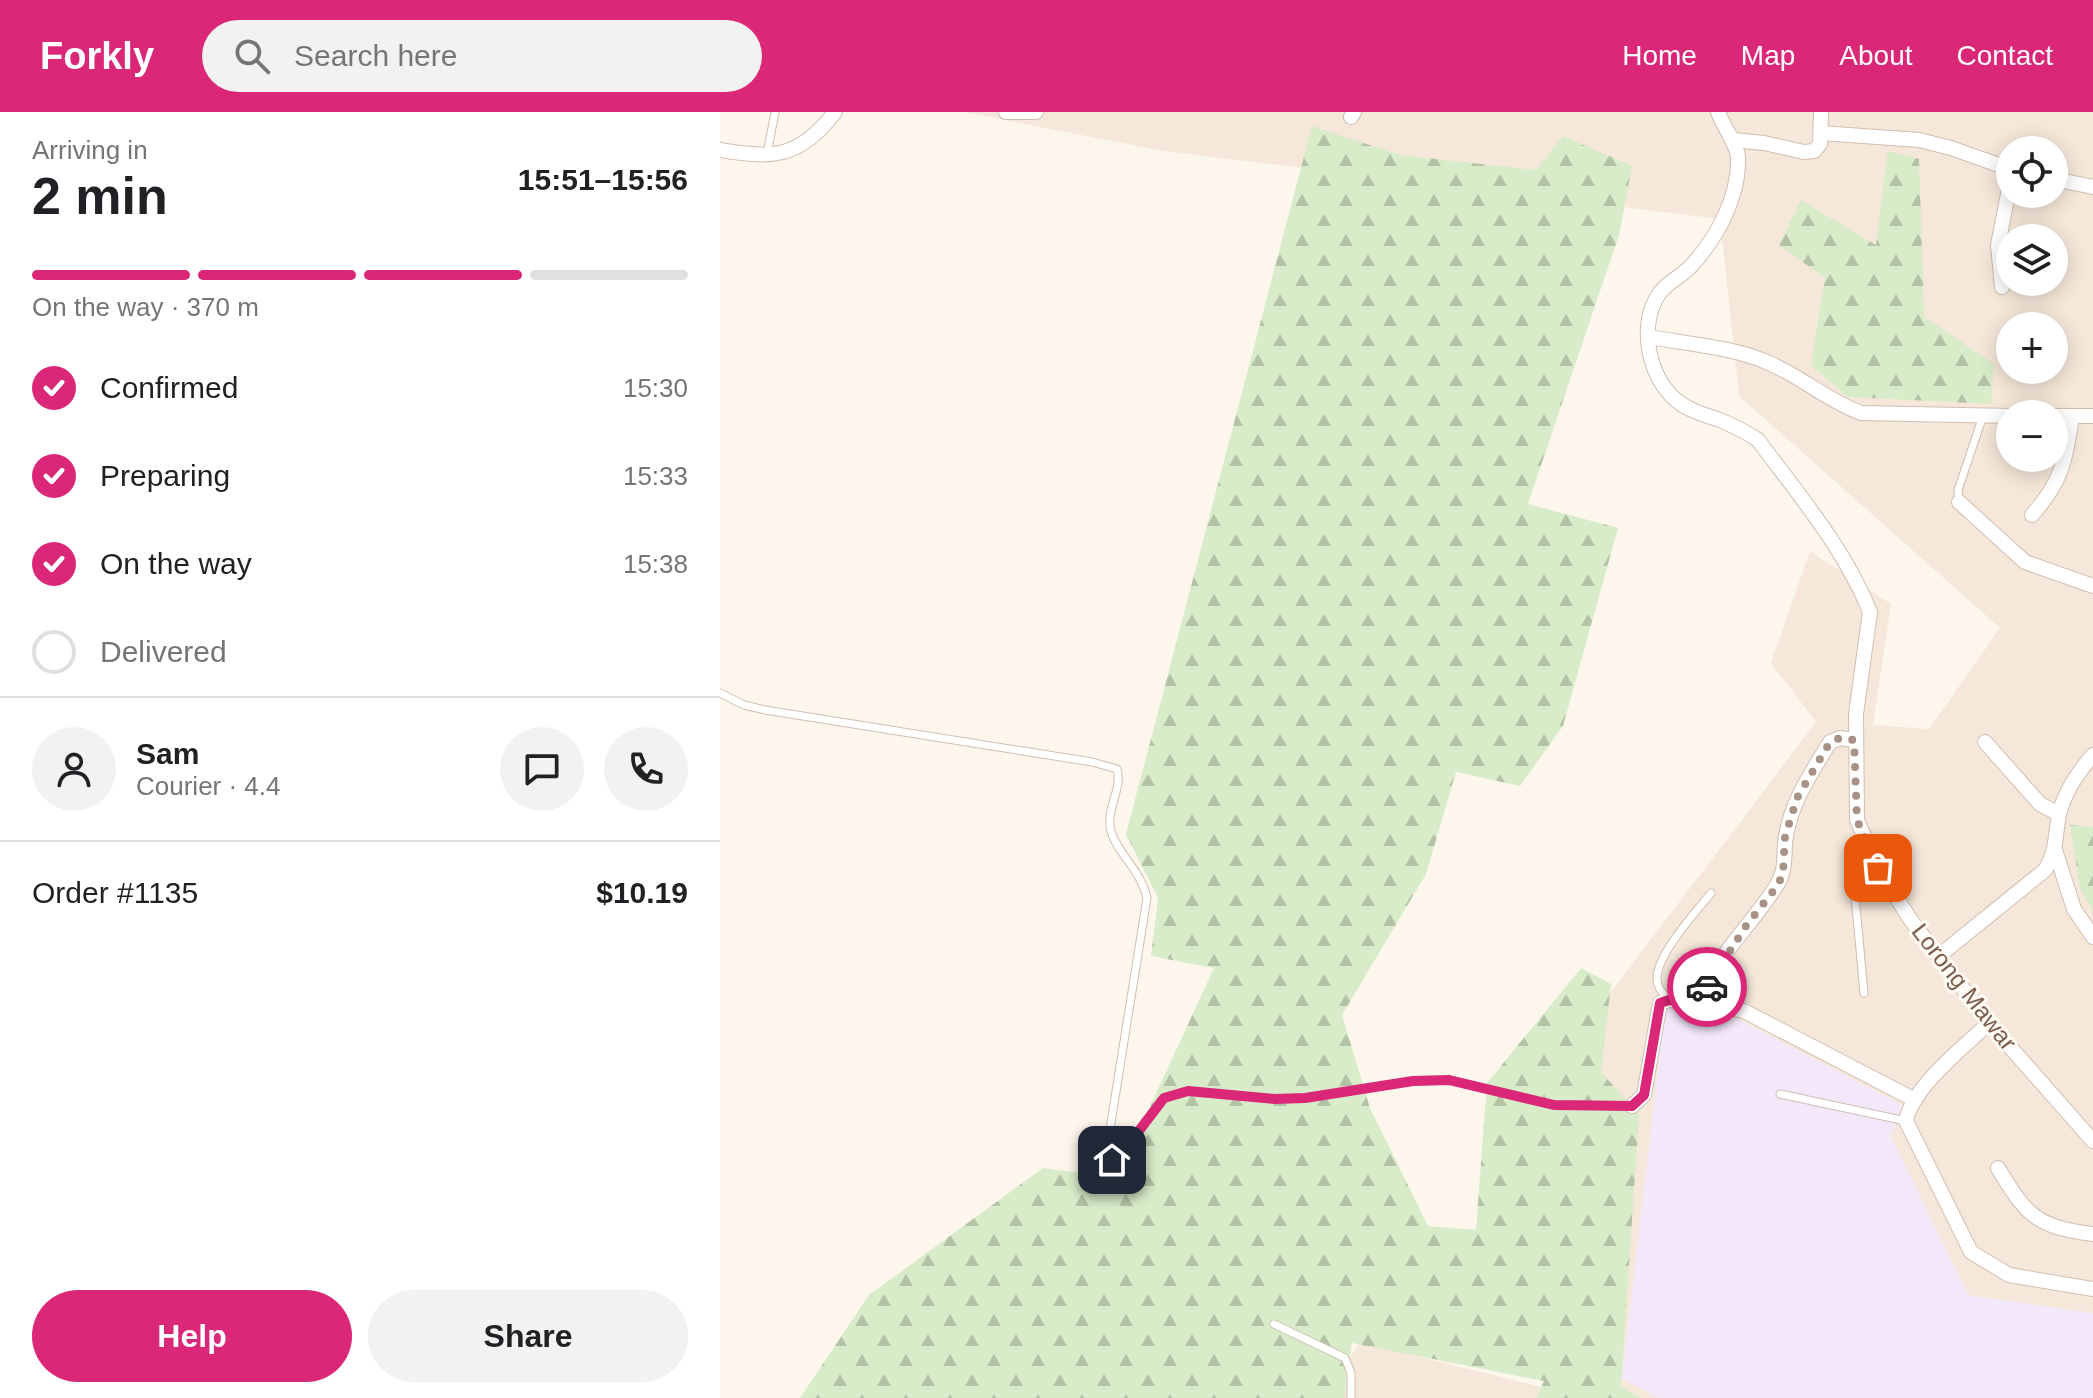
<!DOCTYPE html>
<meta charset="utf-8">
<style>
:root{--surface:#fff;--page:#f2f2f2;--text:#202124;--muted:#757577;--line:#e0e0e0;--accent:#db2777}
body{margin:0;font-family:Helvetica,sans-serif;background:var(--page);color:var(--text);height:100vh;display:flex;flex-direction:column;font-size:30px;white-space:nowrap}
*{box-sizing:border-box;margin:0}
p{font-size:26px;color:var(--muted)}
.icon{flex:none;width:44px;height:44px;fill:none;stroke:currentColor;stroke-width:2;stroke-linecap:round;stroke-linejoin:round}
.map{position:relative;flex:1;overflow:hidden}
.drawer{display:flex;flex-direction:column;background:var(--surface);width:720px}
.drawer>*{flex:none}
.buttons{position:absolute;left:1276px;top:24px;display:grid;gap:16px}
.buttons a{display:grid;place-items:center;width:72px;height:72px;border-radius:50%;background:var(--surface);box-shadow:0 4px 20px #0003;font-size:40px}
.pin{position:absolute;display:grid;place-items:center;width:68px;height:68px;color:#fff;margin:-34px;border-radius:16px;box-shadow:0 4px 12px #0006}
.courier{position:absolute;display:grid;place-items:center;width:80px;height:80px;margin:-40px;border:6px solid #db2777;border-radius:50%;background:#fff;color:#222;box-shadow:0 2px 10px #0007}
.overview em{font-style:normal;font-weight:600}
.overview div{display:flex;flex-direction:column-reverse}
.overview{display:flex;align-items:center;justify-content:space-between;height:136px;padding:0 32px}
h1{font-size:52px;font-weight:600;line-height:60px}
.bar{display:grid;grid-template-columns:repeat(4,1fr);gap:12px 8px;align-content:center;height:96px;padding:0 32px}
.bar i{height:10px;border-radius:6px;background:var(--line)}
.bar .active{background:var(--accent)}
.bar p{grid-column:span 4}
.line{display:flex;align-items:center;gap:20px;padding:0 32px;border-top:2px solid var(--line)}
.line div{flex:1}
.round{display:grid;place-items:center;flex:none;width:84px;height:84px;border-radius:42px;background:var(--page)}
ol{padding:0 32px;list-style:none}
li{display:flex;align-items:center;gap:24px;height:88px}
li p{margin-inline-start:auto}
li .icon{padding:8px;border-radius:50%;background:var(--accent);color:#fff;stroke-width:4}
li:last-child{color:var(--muted)}
li i{width:44px;height:44px;border:4px solid var(--line);border-radius:50%}
.button{display:flex;gap:16px;margin-top:auto;padding:16px 32px}
.button a{flex:1;height:92px;border-radius:48px;background:var(--accent);color:#fff;font-size:32px;font-weight:600;line-height:92px;text-align:center}
.button a+a{background:var(--page);color:var(--text)}
header{display:flex;align-items:center;gap:48px;box-sizing:border-box;height:112px;padding:0 40px;background:var(--accent);color:#fff}
header strong{font-size:38px}
nav{display:flex;gap:44px;margin-inline-start:auto;font-size:28px}
.search{width:560px;height:72px;background:var(--page);display:flex;align-items:center;gap:20px;box-sizing:border-box;padding:0 28px;border-radius:44px;color:var(--muted);font-size:30px}
main{display:flex;flex:1;min-height:0}
.map>svg:first-child{display:block}
</style>
<header>
<strong>Forkly</strong>
<div class="search"><svg class="icon" aria-label="search" viewBox="0 0 24 24"><circle cx="10" cy="10" r="6"/><path d="M15 15l6 6"/></svg>Search here</div>
<nav><a>Home</a><a>Map</a><a>About</a><a>Contact</a></nav>
</header>
<main>
<section class="drawer">
<div class="overview"><div><h1>2 min</h1><p>Arriving in</p></div><em>15:51–15:56</em></div>
<div class="bar"><i class="active"></i><i class="active"></i><i class="active"></i><i></i><p>On the way · 370 m</p></div>
<ol>
<li><svg class="icon" aria-label="check" viewBox="0 0 24 24"><path d="M5 12l5 5 9-10"/></svg>Confirmed<p>15:30</p></li>
<li><svg class="icon" aria-label="check" viewBox="0 0 24 24"><path d="M5 12l5 5 9-10"/></svg>Preparing<p>15:33</p></li>
<li><svg class="icon" aria-label="check" viewBox="0 0 24 24"><path d="M5 12l5 5 9-10"/></svg>On the way<p>15:38</p></li>
<li><i></i>Delivered</li>
</ol>
<div class="line" style="height:144px"><a class="round"><svg class="icon" aria-label="person" viewBox="0 0 24 24"><circle cx="12" cy="8" r="4"/><path d="M4 21q1-7 8-7t8 7"/></svg></a><div><b>Sam</b><p>Courier · 4.4</p></div><a class="round"><svg class="icon" aria-label="chat" viewBox="0 0 24 24"><path d="M4 5h16v11H9l-5 4z"/></svg></a><a class="round"><svg class="icon" aria-label="phone" viewBox="0 0 24 24"><path d="M5 4h4l2 5-3 2q2 4 5 5l2-3 5 2v4C11 20 4 13 5 4z"/></svg></a></div>
<div class="line" style="height:104px"><div>Order #1135</div><b>$10.19</b></div>
<div class="button"><a>Help</a><a>Share</a></div>
</section>
<div class="map">
<svg width="1373" height="1286" viewBox="0 0 1373 1286">
<defs>
<pattern id="forest-firs" width="22" height="20" patternUnits="userSpaceOnUse" patternTransform="scale(2)"><rect width="22" height="20" fill="#d8ecc9"/><path d="M5 1l3.5 6h-7zM16 11l3.5 6h-7z" fill="#b4c2a5"/></pattern>
</defs>
<rect width="100%" height="100%" fill="#fdf6ec"/>
<path fill="#f5e8da" fill-rule="evenodd" d="M244,0H1373V1286H605L640,1230L853,1283L850,934L1096,610L1051,551L1090,439L1171,492L1153,613L1209,617L1280,516L1019,284L1000,107L443,39ZM1290,38H1334V82H1290ZM1290,126H1334V170H1290ZM1290,214H1334V258H1290ZM1290,302H1334V346H1290Z"/>
<polygon fill="#f3e8fa" points="945,896 1016,906 1184,994 1171,1024 1248,1183 1373,1201 1373,1286 938,1286 902,1266"/>
<g fill="url(#forest-firs)">
<polygon points="592,14 680,43 816,58 843,24 912,54 899,123 808,392 898,416 843,614 800,674 736,660 706,762 622,903 650,996 708,1114 756,1118 767,971 861,856 891,872 881,960 919,1002 901,1274 921,1286 816,1286 824,1269 632,1231 624,1286 80,1286 149,1183 323,1056 397,1066 494,856 431,844 438,786 406,722"/>
<polygon points="1168,39 1199,47 1204,205 1274,252 1271,292 1127,285 1091,253 1105,166 1059,133 1081,88 1156,133"/>
<polygon points="1350,713 1373,715 1373,800 1360,776"/>
</g>
<g fill="none" stroke-linecap="round" stroke-linejoin="round">
<defs>
<g id="lane">
<polyline points="47,42 55,0"/>
<polyline points="1239,390 1238,378 1263,304"/>
<path d="M0,581L24,593L45,598L372,650L397,657C403,678 385,696 391,719C397,742 420,756 427,786L389,1023L386,1045L392,1048L399,1045L444,986L468,979L555,987L585,986L693,969L729,968L834,993L912,994"/>
<polyline points="1144,881 1132,751 1137,740 1148,733"/>
<path d="M949,888C943,881 937,876 937,867C936,843 976,800 991,781"/>
<polyline points="1060,982 1186,1009"/>
<polyline points="554,1212 625,1246 631,1261 631,1286"/>
</g>
<g id="street">
<polyline points="286,0 316,0"/>
<path d="M998,0C1003,14 1017,33 1018,44C1020,84 997,126 971,154C961,165 947,170 939,182C918,212 928,265 956,288C969,299 985,303 1000,308C1014,314 1026,320 1038,328C1078,382 1125,437 1150,500L1136,602L1137,708L1158,756L1190,807L1269,911L1373,1029"/>
<polyline points="631,5 634,0"/>
<polyline points="1101,21 1199,28 1231,36 1290,57"/>
<polyline points="1013,28 1044,31 1084,40 1094,39 1100,32 1101,0"/>
<path d="M0,38C54,47 80,46 115,0"/>
<polyline points="1334,67 1373,75"/>
<polyline points="1282,175 1278,133 1290,72"/>
<path d="M929,225C968,232 1013,235 1049,251C1082,265 1108,289 1141,301L1290,304"/>
<polyline points="1334,304 1373,304"/>
<polyline points="1239,390 1305,450 1373,474"/>
<path d="M1312,403C1343,368 1345,349 1352,304"/>
<polyline points="1265,630 1320,692 1339,702"/>
<polyline points="1335,738 1354,797 1373,825"/>
<path d="M1220,843L1325,758C1337,740 1335,723 1339,703C1344,681 1358,660 1373,643"/>
<polyline points="983,890 1024,899 1195,988"/>
<path d="M1269,911C1245,934 1192,975 1186,1009L1251,1140L1289,1163L1373,1177"/>
<path d="M912,994L924,983L940,891L949,888L983,890C993,843 1035,811 1058,771C1067,756 1063,740 1066,724C1072,688 1092,660 1110,630L1120,626L1134,628"/>
<path d="M1278,1056C1306,1103 1316,1115 1373,1122"/>
</g>
</defs>
<use href="#lane" stroke="#d1beb0" stroke-width="9"/>
<use href="#street" stroke="#d1beb0" stroke-width="16"/>
<use href="#lane" stroke="#fff" stroke-width="7"/>
<use href="#street" stroke="#fff" stroke-width="14"/>
</g>
<g fill="none" stroke-linecap="round" stroke-linejoin="round">
<polyline stroke="#a89285" stroke-width="8" stroke-dasharray="0 14.4" points="987,875 1026,814 1058,773 1063,761 1065,725 1077,686 1110,630 1120,626 1134,628 1137,708 1158,756"/>
<polyline stroke="#db2777" stroke-width="10" points="392,1048 399,1045 444,986 468,979 555,987 585,986 693,969 729,968 834,993 912,994 924,983 940,891 949,888 983,890 987,875"/>
</g>
<g text-anchor="middle" stroke-width="6" stroke-linejoin="round" paint-order="stroke">
<g font-size="24" fill="#7a5c4d" stroke="#fffaf3">
<text transform="translate(1244 875) rotate(52)" y="8">Lorong Mawar</text>
</g>
</g>
</svg>
<div class="buttons">
<a><svg class="icon" aria-label="locate" viewBox="0 0 24 24"><circle cx="12" cy="12" r="6"/><path d="M12 2v4M12 18v4M2 12h4M18 12h4"/></svg></a>
<a><svg class="icon" aria-label="layers" viewBox="0 0 24 24"><path d="M12 4l9 5-9 5-9-5zM3 14l9 5 9-5"/></svg></a>
<a>+</a>
<a>−</a>
</div>
<div class="pin" style="left:1158px;top:756px;background:#ea580c"><svg class="icon" aria-label="bag" viewBox="0 0 24 24"><path d="M5 8h14l-1 12H6zM9 8a3 3 0 0 1 6 0"/></svg></div>
<div class="pin" style="left:392px;top:1048px;background:#1f2937"><svg class="icon" aria-label="home" viewBox="0 0 24 24"><path d="M3 11l9-7 9 7M6 9v11h12V9"/></svg></div>
<div class="courier" style="left:987px;top:875px"><svg class="icon" aria-label="car" viewBox="0 0 24 24"><path d="M5 17H2v-5l4-1 3-4h7l3 4 3 1v5h-3M9 17h6M6 11h13"/><circle cx="7" cy="17" r="2"/><circle cx="17" cy="17" r="2"/></svg></div>
</div>
</main>
